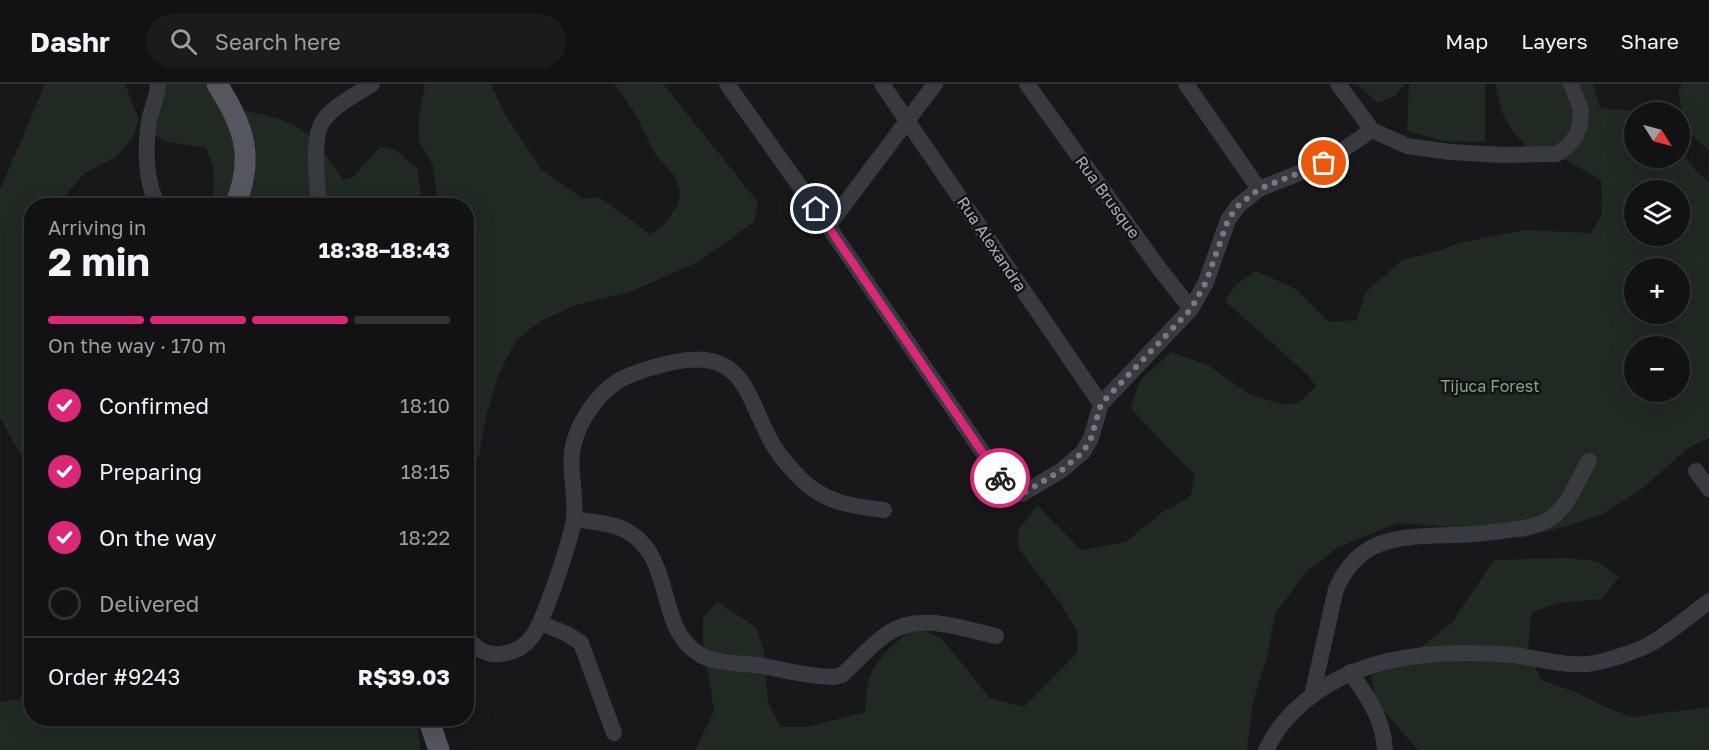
<!DOCTYPE html>
<meta charset="utf-8">
<style>
:root{--surface:#121214;--page:#1b1b1d;--text:#f1f3f6;--muted:#9c9ea0;--line:#313234;--accent:#db2777}
body{margin:0;font-family:"Golos Text",sans-serif;background:var(--page);color:var(--text);height:100vh;display:flex;flex-direction:column;font-size:22px;white-space:nowrap}
*{box-sizing:border-box;margin:0}
p{font-size:20px;color:var(--muted)}
.icon{flex:none;width:33px;height:33px;fill:none;stroke:currentColor;stroke-width:2;stroke-linecap:round;stroke-linejoin:round}
.map{position:relative;flex:1;overflow:hidden}
.details{position:absolute;left:24px;top:114px;width:450px;height:528px;display:flex;flex-direction:column;background:var(--surface);border-radius:24px;box-shadow:0 6px 24px #0002,0 0 0 2px var(--line)}
.details>*{flex:none}
.needle{width:39px;rotate:126deg}
.tools{position:absolute;left:1624px;top:18px;display:grid;gap:12px}
.tools a{display:grid;place-items:center;width:66px;height:66px;border-radius:50%;background:var(--surface);box-shadow:0 6px 24px #0002,0 0 0 2px var(--line);font-size:30px}
.pin{position:absolute;display:grid;place-items:center;width:51px;height:51px;color:#fff;margin:-26px;border:3px solid #fff;border-radius:50%;box-shadow:0 2px 6px #0007}
.courier{position:absolute;display:grid;place-items:center;width:60px;height:60px;margin:-30px;border:4px solid #db2777;border-radius:50%;background:#fff;color:#222;box-shadow:0 2px 8px #0007}
.summary em{font-style:normal;font-weight:700}
.summary div{display:flex;flex-direction:column-reverse}
.summary{display:flex;align-items:center;justify-content:space-between;height:102px;padding:0 24px}
h1{font-size:39px;font-weight:700;line-height:45px}
.bar{display:grid;grid-template-columns:repeat(4,1fr);gap:9px 6px;align-content:center;height:72px;padding:0 24px}
.bar i{height:8px;border-radius:4px;background:var(--line)}
.bar .active{background:var(--accent)}
.bar p{grid-column:span 4}
.line{display:flex;align-items:center;gap:15px;padding:0 24px;border-top:2px solid var(--line)}
.line div{flex:1}
ol{padding:0 24px;list-style:none}
li{display:flex;align-items:center;gap:18px;height:66px}
li p{margin-inline-start:auto}
li .icon{padding:6px;border-radius:50%;background:var(--accent);color:#fff;stroke-width:4}
li:last-child{color:var(--muted)}
li i{width:33px;height:33px;border:3px solid var(--line);border-radius:50%}
header{display:flex;align-items:center;gap:36px;box-sizing:border-box;height:84px;padding:0 30px;background:var(--surface);border-bottom:2px solid var(--line)}
header strong{font-size:28px}
nav{display:flex;gap:33px;margin-inline-start:auto;font-size:21px}
.search{width:420px;height:54px;background:var(--page);display:flex;align-items:center;gap:15px;box-sizing:border-box;padding:0 21px;border-radius:33px;color:var(--muted);font-size:22px}
.map>svg:first-child{display:block}
</style>
<header>
<strong>Dashr</strong>
<div class="search"><svg class="icon" aria-label="search" viewBox="0 0 24 24"><circle cx="10" cy="10" r="6"/><path d="M15 15l6 6"/></svg>Search here</div>
<nav><a>Map</a><a>Layers</a><a>Share</a></nav>
</header>
<div class="map">
<svg width="1709" height="666" viewBox="0 0 1709 666">
<rect width="100%" height="100%" fill="#18181a"/>
<g fill="#202922" fill-rule="evenodd">
<polygon points="45,0 125,0 139,36 132,55 116,73 83,90 64,114 63,121 32,122 31,389 0,334 0,106"/>
<path d="M154,0H208L220,22C249,29 285,31 308,51C322,63 333,81 343,96L352,94L380,63L396,66L417,84L421,110L413,121H200L203,116L214,110L213,83L206,64L164,57L152,49Z"/>
<polygon points="425,0 491,0 504,29 541,85 583,115 599,113 650,150 664,141 678,120 680,107 674,91 655,70 635,29 614,0 663,0 758,118 754,138 698,178 630,208 576,221 541,237 517,255 499,289 486,332 479,372 467,388 466,122 438,121 433,82 419,57 419,34"/>
<polygon points="1356,0 1405,0 1395,12 1378,19"/>
<polygon points="1409,0 1485,0 1485,58 1443,57 1407,47"/>
<path d="M1495,0H1593L1600,24L1642,28H1635V74H1680V64L1695,86L1709,98V354L1688,364L1642,405L1603,430L1567,442L1521,454L1451,443L1397,439L1337,464L1305,489L1275,530L1267,573L1253,618L1247,666H695L714,627L703,558V533L717,518L756,543L764,567L768,618L781,643H807L865,628C866,618 866,604 869,595C875,576 900,552 917,543L942,555L990,614L1024,623L1077,569V547L1061,520L1019,465L1018,447L1037,421L1081,466L1126,458L1161,429L1190,413L1195,391L1140,335L1131,323L1140,296L1171,268L1208,281L1249,310L1281,320L1298,319L1316,303L1308,291L1225,217L1236,200L1256,187L1296,205L1329,238L1357,236L1366,208L1402,176L1441,166L1459,159L1524,146L1591,149L1602,131L1601,96L1566,76L1545,75L1525,61L1513,48L1502,28ZM1635,106H1680V152H1635ZM1635,184H1680V230H1635ZM1635,262H1680V308H1635Z"/>
<path d="M1682,0H1709V66C1684,47 1684,35 1678,7Z"/>
<polygon points="1567,474 1597,477 1619,493 1602,515 1556,519 1531,529 1528,565 1541,596 1575,608 1607,624 1633,633 1709,623 1709,666 1418,666 1377,619 1371,594 1378,582 1420,564 1452,538 1494,476"/>
<polygon points="31,601 32,634 419,635 420,666 0,666 0,618 19,615"/>
</g>
<g fill="none" stroke-linecap="round" stroke-linejoin="round">
<g stroke="#393a3f" stroke-width="16">
<path d="M158,0C158,13 151,25 149,37C145,62 145,101 159,122"/>
<path d="M727,0L828,142L1003,398C1009,405 1012,410 1022,410L1062,386L1083,368L1091,354L1101,320L1191,225L1206,198L1228,136L1238,122L1259,105L1324,79L1372,46"/>
<polyline points="882,0 1101,320"/>
<polyline points="1027,0 1158,183 1191,225"/>
<polyline points="1186,0 1259,105"/>
<polyline points="1338,0 1372,46 1407,62 1450,68 1503,71 1557,70 1567,63 1576,52 1580,40 1581,26 1571,0"/>
<path d="M318,116C318,95 311,54 323,37C334,21 356,11 372,0"/>
<polyline points="828,142 935,0"/>
<polyline points="1696,387 1709,405"/>
<path d="M574,435C589,438 609,438 623,445C677,471 654,543 699,570C714,580 744,579 762,582C786,586 809,593 834,593L842,591C857,577 871,561 887,550C918,527 962,545 996,552"/>
<polyline points="541,539 567,550 581,559 614,649"/>
<path d="M466,553C475,564 486,572 500,570C513,569 523,564 531,554C543,541 571,455 574,435C577,410 567,383 574,358C581,334 597,311 618,297C634,288 656,282 674,278C748,263 746,317 775,364C782,375 792,386 801,395C825,419 852,422 884,426"/>
<path d="M1350,588C1368,613 1383,634 1385,666"/>
<path d="M1312,612L1336,505C1360,451 1400,453 1452,451C1469,451 1486,449 1502,447C1518,445 1538,443 1551,434C1569,421 1578,395 1589,377"/>
<path d="M1266,666C1271,657 1276,647 1283,639C1340,571 1431,564 1513,571C1539,574 1568,584 1594,579C1607,577 1640,566 1650,560C1671,548 1690,532 1709,517"/>
</g>
<g stroke="#55565e" stroke-width="21">
<path d="M217,0C244,42 255,73 235,122"/>
<polyline points="428,634 439,666"/>
</g>
</g>
<g fill="none" stroke-linecap="round" stroke-linejoin="round">
<path stroke="#777a82" stroke-width="6" stroke-dasharray="0 10.8" d="M1000,394C1006,402 1011,410 1022,410L1062,386L1083,368L1091,354L1101,320L1191,225L1206,198L1228,136L1238,122L1259,105L1324,79"/>
<polyline stroke="#db2777" stroke-width="8" points="816,125 1000,394"/>
</g>
<g text-anchor="middle" stroke-width="5" stroke-linejoin="round" paint-order="stroke">
<g font-size="16" fill="#aaaeba" stroke="#131315">
<text transform="translate(1108 113) rotate(54)" y="6">Rua Brusque</text>
<text transform="translate(992 160) rotate(56)" y="6">Rua Alexandra</text>
</g>
<g font-size="16" fill="#81a586" stroke="#131315">
<text x="1490" y="308">Tijuca Forest</text>
</g>
</g>
</svg>
<div class="tools">
<a><svg class="needle" viewBox="-14 -14 28 28"><path d="M0-13l5 13h-10z" fill="#e53935"/><path d="M0 13l5-13h-10z" fill="#9c9ea0"/></svg></a>
<a><svg class="icon" aria-label="layers" viewBox="0 0 24 24"><path d="M12 4l9 5-9 5-9-5zM3 14l9 5 9-5"/></svg></a>
<a>+</a>
<a>−</a>
</div>
<div class="pin" style="left:1324px;top:79px;background:#ea580c"><svg class="icon" aria-label="bag" viewBox="0 0 24 24"><path d="M5 8h14l-1 12H6zM9 8a3 3 0 0 1 6 0"/></svg></div>
<div class="pin" style="left:816px;top:125px;background:#1f2937"><svg class="icon" aria-label="home" viewBox="0 0 24 24"><path d="M3 11l9-7 9 7M6 9v11h12V9"/></svg></div>
<div class="courier" style="left:1000px;top:394px"><svg class="icon" aria-label="bike" viewBox="0 0 24 24"><circle cx="6" cy="16" r="4"/><circle cx="18" cy="16" r="4"/><path d="M6 16l4-8h5l3 8M10 8l3 8H6M13 5h3"/></svg></div>
<section class="details">
<div class="summary"><div><h1>2 min</h1><p>Arriving in</p></div><em>18:38–18:43</em></div>
<div class="bar"><i class="active"></i><i class="active"></i><i class="active"></i><i></i><p>On the way · 170 m</p></div>
<ol>
<li><svg class="icon" aria-label="check" viewBox="0 0 24 24"><path d="M5 12l5 5 9-10"/></svg>Confirmed<p>18:10</p></li>
<li><svg class="icon" aria-label="check" viewBox="0 0 24 24"><path d="M5 12l5 5 9-10"/></svg>Preparing<p>18:15</p></li>
<li><svg class="icon" aria-label="check" viewBox="0 0 24 24"><path d="M5 12l5 5 9-10"/></svg>On the way<p>18:22</p></li>
<li><i></i>Delivered</li>
</ol>
<div class="line" style="height:78px"><div>Order #9243</div><b>R$39.03</b></div>
</section>
</div>
